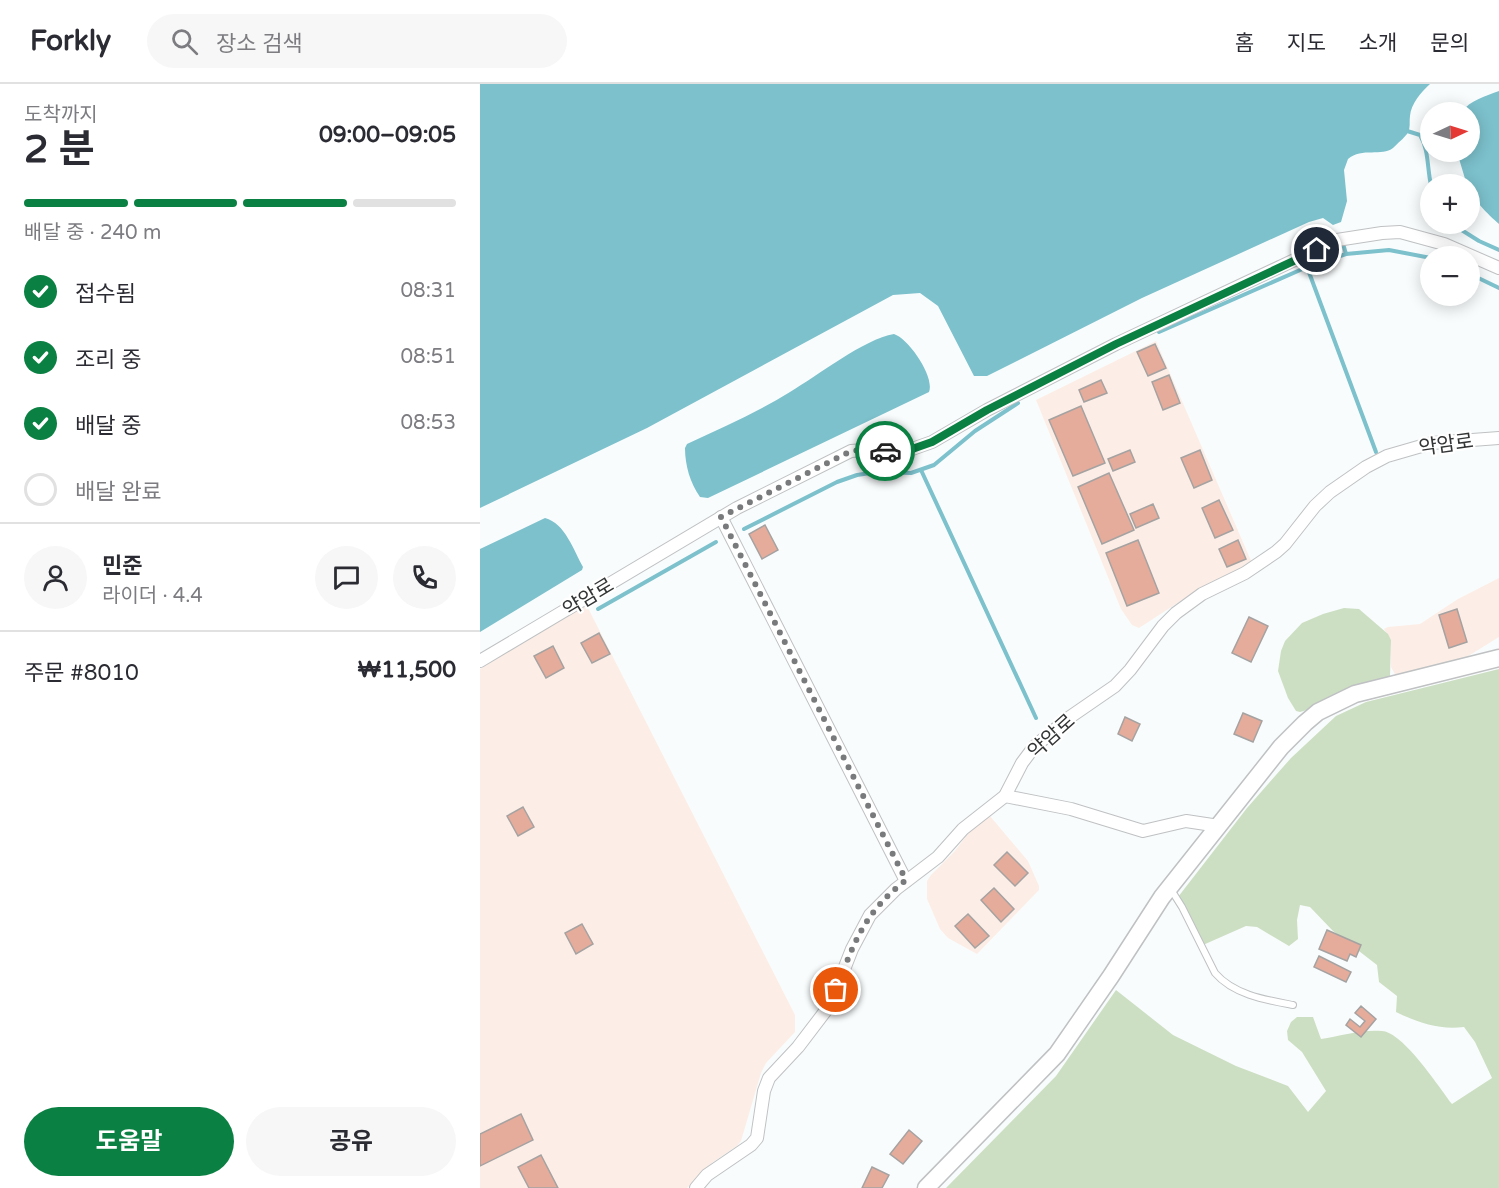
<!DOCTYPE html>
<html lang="ko">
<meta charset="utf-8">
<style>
:root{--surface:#fff;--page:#f7f7f7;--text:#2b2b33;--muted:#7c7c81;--line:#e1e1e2;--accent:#0b8043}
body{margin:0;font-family:"Varela Round","Noto Sans KR",sans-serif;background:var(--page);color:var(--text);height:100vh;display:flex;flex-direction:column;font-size:22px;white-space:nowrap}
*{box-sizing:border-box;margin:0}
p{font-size:20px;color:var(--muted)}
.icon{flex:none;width:33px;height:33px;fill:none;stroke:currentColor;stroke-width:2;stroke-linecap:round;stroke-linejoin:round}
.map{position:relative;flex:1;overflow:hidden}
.panel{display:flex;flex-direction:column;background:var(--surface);width:480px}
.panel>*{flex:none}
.needle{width:39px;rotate:86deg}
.buttons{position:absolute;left:940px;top:18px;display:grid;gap:12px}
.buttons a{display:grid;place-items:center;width:60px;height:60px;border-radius:50%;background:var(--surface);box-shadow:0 3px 15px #0003;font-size:30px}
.pin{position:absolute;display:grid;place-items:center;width:51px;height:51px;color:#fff;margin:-26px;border:3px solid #fff;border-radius:50%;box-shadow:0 2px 6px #0007}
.courier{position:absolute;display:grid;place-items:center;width:60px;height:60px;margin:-30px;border:4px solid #0b8043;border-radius:50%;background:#fff;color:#222;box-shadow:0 2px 8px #0007}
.summary em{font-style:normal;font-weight:700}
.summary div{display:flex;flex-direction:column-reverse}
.summary{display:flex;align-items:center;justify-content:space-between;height:102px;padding:0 24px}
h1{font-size:39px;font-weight:700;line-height:45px}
.bar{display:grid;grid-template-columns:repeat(4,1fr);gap:9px 6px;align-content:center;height:72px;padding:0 24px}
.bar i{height:8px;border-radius:4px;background:var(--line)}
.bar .active{background:var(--accent)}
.bar p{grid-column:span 4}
.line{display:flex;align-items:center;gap:15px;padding:0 24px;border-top:2px solid var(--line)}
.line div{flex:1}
.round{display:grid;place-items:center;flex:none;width:63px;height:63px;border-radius:32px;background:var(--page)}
ol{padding:0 24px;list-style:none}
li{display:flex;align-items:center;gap:18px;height:66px}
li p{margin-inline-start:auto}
li .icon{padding:6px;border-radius:50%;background:var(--accent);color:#fff;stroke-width:4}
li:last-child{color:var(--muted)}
li i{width:33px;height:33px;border:3px solid var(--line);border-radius:50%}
.cta{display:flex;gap:12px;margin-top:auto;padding:12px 24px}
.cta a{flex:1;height:69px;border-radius:36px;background:var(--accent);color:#fff;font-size:24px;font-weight:700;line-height:69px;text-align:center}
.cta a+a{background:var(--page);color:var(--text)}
header{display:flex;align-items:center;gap:36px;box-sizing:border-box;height:84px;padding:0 30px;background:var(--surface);border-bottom:2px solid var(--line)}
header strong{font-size:28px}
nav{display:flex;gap:33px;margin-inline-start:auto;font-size:21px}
.search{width:420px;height:54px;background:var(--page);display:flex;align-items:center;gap:15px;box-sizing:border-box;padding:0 21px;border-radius:33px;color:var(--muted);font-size:22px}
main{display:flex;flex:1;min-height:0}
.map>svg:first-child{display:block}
</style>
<header>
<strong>Forkly</strong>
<div class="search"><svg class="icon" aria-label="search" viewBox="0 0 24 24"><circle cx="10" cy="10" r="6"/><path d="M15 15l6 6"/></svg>장소 검색</div>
<nav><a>홈</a><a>지도</a><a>소개</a><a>문의</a></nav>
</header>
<main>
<section class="panel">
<div class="summary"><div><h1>2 분</h1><p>도착까지</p></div><em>09:00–09:05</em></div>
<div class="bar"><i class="active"></i><i class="active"></i><i class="active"></i><i></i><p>배달 중 · 240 m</p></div>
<ol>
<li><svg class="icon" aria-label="check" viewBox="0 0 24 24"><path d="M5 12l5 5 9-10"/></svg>접수됨<p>08:31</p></li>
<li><svg class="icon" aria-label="check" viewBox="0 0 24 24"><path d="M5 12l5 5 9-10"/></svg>조리 중<p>08:51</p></li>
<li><svg class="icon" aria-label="check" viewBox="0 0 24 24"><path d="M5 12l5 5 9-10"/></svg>배달 중<p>08:53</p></li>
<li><i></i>배달 완료</li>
</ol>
<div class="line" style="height:108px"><a class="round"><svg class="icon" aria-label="person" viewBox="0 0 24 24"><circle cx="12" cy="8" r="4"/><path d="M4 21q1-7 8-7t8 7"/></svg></a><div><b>민준</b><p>라이더 · 4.4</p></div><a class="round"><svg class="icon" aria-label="chat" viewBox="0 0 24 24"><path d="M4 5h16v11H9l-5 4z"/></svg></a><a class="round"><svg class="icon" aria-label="phone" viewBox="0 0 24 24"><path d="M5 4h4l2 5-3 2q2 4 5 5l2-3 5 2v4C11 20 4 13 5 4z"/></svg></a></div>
<div class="line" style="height:78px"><div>주문 #8010</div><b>₩11,500</b></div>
<div class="cta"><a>도움말</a><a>공유</a></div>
</section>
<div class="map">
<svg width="1019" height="1104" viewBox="0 0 1019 1104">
<rect width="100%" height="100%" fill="#f9fcfd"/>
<g fill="#fceee6">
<polygon points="676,257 772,479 716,507 659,544 652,541 641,525 556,316"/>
<polygon points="1019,494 1019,553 977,579 921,591 915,590 911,583 911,556 904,545 908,543 940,540 978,515"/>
<polygon points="106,520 312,925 315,931 315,948 286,979 281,989 261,1057 257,1062 233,1078 207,1104 0,1104 0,585"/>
<polygon points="510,732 548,777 559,802 559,806 497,870 468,854 460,845 447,815 447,797 451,791 474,768 490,747"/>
</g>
<g fill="#ccdfc3">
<polygon points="864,524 879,525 908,550 911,556 910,592 827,626 820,628 816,627 808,614 798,587 801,567 805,557 822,539 843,530"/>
<path d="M1019,585V1104H466L576,992L636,906L693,951L756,982L808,1002L828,1028L846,1007L822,968L808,956L807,947L811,938L817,933H833L841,955C860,952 882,945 902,947C923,948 959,1003 972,1020L1012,994L995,958L984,943C959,946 939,939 916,928L917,912L899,898L897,881L853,847L830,823L820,821L817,836L818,855L809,862L777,843L766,842L723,861L698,813L767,724L811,674L856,632L886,618Z"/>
</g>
<g fill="#7cc1cc">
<path d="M0,0H950C941,8 931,20 930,32C929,39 931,44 927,50C924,54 917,60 913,64C902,73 882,63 868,75L864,86L867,117L861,138L853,141L843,134L829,138L662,214L507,292H494L458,222L440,209L413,211L167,344L0,424Z"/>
<path d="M1019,7V140C1008,130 991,115 990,100L986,98L977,68H990V28H982C990,16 1006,12 1019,7Z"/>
<path d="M414,250C429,255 455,293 449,308L228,414L220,413C210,399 205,381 205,364L207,360C242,344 278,328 310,308C337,292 384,255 414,250Z"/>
<path d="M65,434C85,439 94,467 103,483L102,486L0,548V465Z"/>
</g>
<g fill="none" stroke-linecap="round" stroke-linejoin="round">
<g stroke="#7cc1cc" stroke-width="4">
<path d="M924,46L940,51C949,66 947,84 951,101"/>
<polyline points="972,140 999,157 1019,166"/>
<polyline points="864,163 866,170 909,166 951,174"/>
<polyline points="827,183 896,368"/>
<polyline points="990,190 1019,204"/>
<polyline points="679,248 827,183 866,170"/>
<polyline points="441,386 556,634"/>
<polyline points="264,445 357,398 377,391 397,388 431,389 454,381 495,347 538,319"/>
<polyline points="118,525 236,458"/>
</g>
</g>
<g fill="#e5ac9b" stroke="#a5a2a2" stroke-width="1.5">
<polygon points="675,260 686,284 668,292 657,268"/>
<polygon points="689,291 700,319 683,326 672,298"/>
<polygon points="621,296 627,309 604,318 599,306"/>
<polygon points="601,322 625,379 593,392 569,336"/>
<polygon points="650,366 655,378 633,387 628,375"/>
<polygon points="720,366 732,396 714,404 701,374"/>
<polygon points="629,389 654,446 622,460 598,403"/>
<polygon points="739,416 753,446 735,454 722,424"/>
<polygon points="673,420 679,434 656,444 650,430"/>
<polygon points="285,441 298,466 282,475 269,450"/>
<polygon points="658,456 679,509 647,522 626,469"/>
<polygon points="758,456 766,475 747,483 739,465"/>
<polygon points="977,525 987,558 969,564 959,531"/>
<polygon points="769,533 788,542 771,578 752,569"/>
<polygon points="119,549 130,570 112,579 101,559"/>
<polygon points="73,562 84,584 66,594 54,572"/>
<polygon points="763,629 782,637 773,658 754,650"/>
<polygon points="645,633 660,640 652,657 638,650"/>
<polygon points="43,723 54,743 38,752 27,732"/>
<polygon points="527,768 548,789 535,802 514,781"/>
<polygon points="514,804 534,825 521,838 501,816"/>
<polygon points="488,830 509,852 495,864 475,842"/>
<polygon points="102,840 113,860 96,870 85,849"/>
<polygon points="847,846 881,861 876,873 870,870 867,877 839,865"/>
<polygon points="839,872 871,888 866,898 834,883"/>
<polygon points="881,922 896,935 881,953 866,941 870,935 880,943 885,937 875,929"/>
<polygon points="41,1030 53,1056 0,1082 0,1050"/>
<polygon points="429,1046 442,1057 423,1080 410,1070"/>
<polygon points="61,1071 78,1104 49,1104 38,1083"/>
<polygon points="392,1083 409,1091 402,1104 382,1104"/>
</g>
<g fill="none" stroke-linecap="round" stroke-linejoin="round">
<defs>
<path id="lane" d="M690,804L702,823L735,889C754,911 786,916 813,921"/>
<g id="street">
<polyline points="241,433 426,797"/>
<polyline points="0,577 257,424 371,367 395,365 418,370 452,358 507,326 636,260 857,156 902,149 920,148 964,160 1019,184"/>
<polyline points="525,712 591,725 663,747 706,737 739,742"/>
<polyline points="216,1104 227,1091 271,1061 277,1054 284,1007 289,994 318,963 350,921 372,865 390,831 416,805 458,773 483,745 525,712 542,679 554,663 590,633 635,602 650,586 683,542 696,529 722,510 765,489 796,468 805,460 835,422 850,408 886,383 907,372 952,359 1019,354"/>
</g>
<polyline id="secondary" points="446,1104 577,970 631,892 682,813 801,663 825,639 838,628 875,610 1019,574"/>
</defs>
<use href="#lane" stroke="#bfc1c3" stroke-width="8"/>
<use href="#street" stroke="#bfc1c3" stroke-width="14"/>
<use href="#secondary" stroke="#bfc1c3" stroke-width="19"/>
<use href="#lane" stroke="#fff" stroke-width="6"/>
<use href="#street" stroke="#fff" stroke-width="12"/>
<use href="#secondary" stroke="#fff" stroke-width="16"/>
</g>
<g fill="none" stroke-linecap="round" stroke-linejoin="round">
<path stroke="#787a7b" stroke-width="6" stroke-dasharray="0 10.8" d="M356,906C374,858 384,829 426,796L241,433L371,367L395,365L405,367"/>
<polyline stroke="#0b8043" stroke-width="8" points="405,367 418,370 452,358 507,326 636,260 837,166"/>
</g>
<g text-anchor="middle" stroke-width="4.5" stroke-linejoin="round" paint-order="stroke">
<g font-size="20" fill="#333435" stroke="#fff">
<text transform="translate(966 360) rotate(-8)" y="7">약암로</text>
<text transform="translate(108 513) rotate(-31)" y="7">약암로</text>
<text transform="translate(571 652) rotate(-42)" y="7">약암로</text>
</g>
</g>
</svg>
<div class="buttons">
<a><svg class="needle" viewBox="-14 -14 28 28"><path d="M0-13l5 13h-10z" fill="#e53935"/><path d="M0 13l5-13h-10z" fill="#7c7c81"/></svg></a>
<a>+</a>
<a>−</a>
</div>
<div class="pin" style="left:356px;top:906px;background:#ea580c"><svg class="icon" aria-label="bag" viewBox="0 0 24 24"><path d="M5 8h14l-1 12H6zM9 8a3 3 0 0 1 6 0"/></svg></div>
<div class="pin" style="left:837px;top:166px;background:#1f2937"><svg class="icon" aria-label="home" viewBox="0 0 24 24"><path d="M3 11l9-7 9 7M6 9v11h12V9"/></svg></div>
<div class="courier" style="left:405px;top:367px"><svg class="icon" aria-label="car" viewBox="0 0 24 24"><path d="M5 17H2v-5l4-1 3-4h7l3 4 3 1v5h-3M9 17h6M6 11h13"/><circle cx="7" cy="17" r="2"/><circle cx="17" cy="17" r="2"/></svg></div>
</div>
</main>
